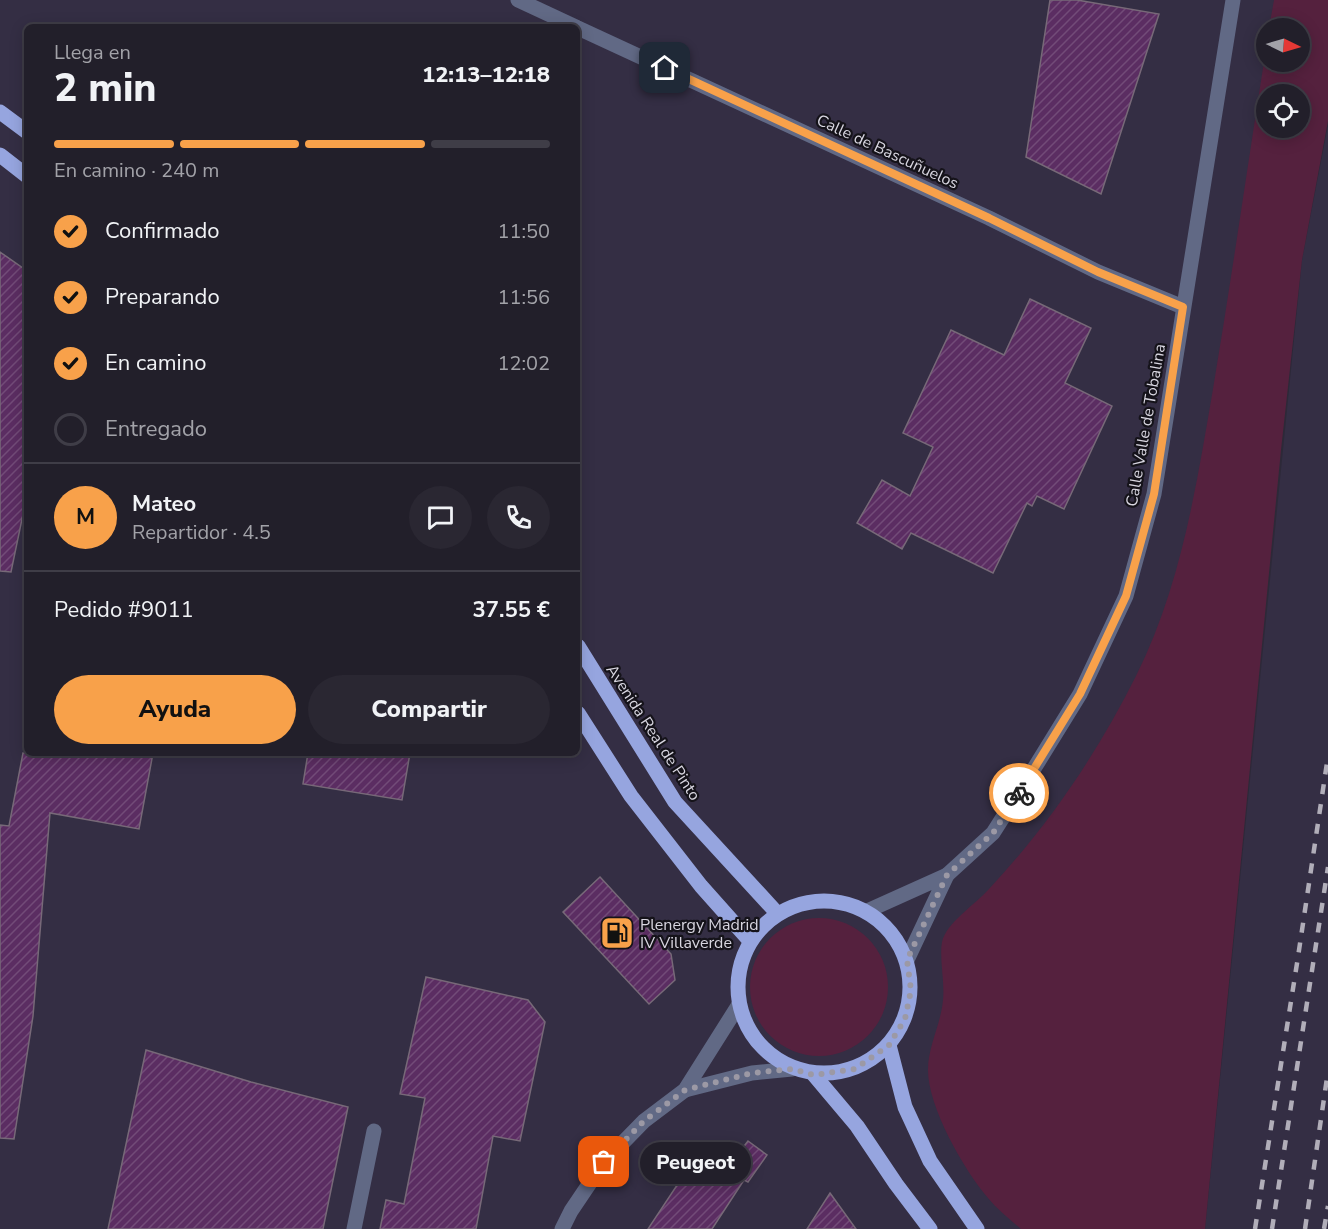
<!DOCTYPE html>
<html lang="es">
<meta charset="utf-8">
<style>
:root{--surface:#221f2a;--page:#2a2732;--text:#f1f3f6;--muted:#a2a2a8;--line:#3f3d47;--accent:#f8a14a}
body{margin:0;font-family:"Nunito Sans",sans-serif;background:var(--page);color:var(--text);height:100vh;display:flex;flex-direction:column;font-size:22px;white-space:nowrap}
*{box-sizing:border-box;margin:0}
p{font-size:20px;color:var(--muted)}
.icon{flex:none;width:33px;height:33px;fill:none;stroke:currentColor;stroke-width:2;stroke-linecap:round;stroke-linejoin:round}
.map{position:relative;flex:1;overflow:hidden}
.panel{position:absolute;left:24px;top:24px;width:556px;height:732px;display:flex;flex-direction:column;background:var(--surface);border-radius:9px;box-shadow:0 3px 15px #0003,0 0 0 2px var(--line)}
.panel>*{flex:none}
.needle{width:39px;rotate:95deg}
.fabs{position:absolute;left:1256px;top:18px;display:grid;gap:12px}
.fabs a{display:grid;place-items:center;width:54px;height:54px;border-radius:50%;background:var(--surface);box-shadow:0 3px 15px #0003,0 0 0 2px var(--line);font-size:30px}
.pin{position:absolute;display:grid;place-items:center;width:51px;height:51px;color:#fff;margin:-26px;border-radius:12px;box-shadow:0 3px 9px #0006}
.courier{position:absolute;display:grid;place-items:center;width:60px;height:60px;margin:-30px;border:4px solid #f8a14a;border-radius:50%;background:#fff;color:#222;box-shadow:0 2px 8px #0007}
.bubble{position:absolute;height:42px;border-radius:21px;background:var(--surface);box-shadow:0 3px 15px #0003,0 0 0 2px var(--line);font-size:20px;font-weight:800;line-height:42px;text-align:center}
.summary em{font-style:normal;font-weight:800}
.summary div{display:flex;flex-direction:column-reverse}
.summary{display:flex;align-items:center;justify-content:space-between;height:102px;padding:0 30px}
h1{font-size:39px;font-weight:800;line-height:45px}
.bar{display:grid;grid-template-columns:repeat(4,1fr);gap:9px 6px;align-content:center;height:72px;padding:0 30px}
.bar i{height:8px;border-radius:4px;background:var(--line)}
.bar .selected{background:var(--accent)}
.bar p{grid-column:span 4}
.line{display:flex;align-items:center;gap:15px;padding:0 30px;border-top:2px solid var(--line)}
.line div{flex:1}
.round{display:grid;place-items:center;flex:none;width:63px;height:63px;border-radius:32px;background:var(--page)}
ol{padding:0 30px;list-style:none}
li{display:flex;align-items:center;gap:18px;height:66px}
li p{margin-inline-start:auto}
li .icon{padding:6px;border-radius:50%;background:var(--accent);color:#111;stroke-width:4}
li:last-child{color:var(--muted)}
li i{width:33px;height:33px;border:3px solid var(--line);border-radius:50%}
.primary-button{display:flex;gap:12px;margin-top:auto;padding:12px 30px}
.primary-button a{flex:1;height:69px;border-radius:36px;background:var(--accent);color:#111;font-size:24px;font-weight:800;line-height:69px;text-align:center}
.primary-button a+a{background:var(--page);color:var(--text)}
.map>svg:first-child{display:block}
</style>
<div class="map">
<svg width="1328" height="1229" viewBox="0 0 1328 1229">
<defs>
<pattern id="building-hatch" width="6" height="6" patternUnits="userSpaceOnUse" patternTransform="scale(1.5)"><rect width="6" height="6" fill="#5b2d62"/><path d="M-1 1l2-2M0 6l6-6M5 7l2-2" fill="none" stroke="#724b78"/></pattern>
</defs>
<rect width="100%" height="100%" fill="#2d2938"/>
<g fill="#342e44" fill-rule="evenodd">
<path d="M0,0H1298L1294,28H1266V128L1153,1229H0ZM27,27H578V753H27Z"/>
<polygon points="1328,125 1328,1229 1205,1229 1302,260"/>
</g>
<g fill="#55213e" fill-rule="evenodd">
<path d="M1274,0H1328V121L1302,260L1281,450L1205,1229H1021C1009,1219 997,1209 988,1198C964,1170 928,1107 928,1070C928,1046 941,1024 943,1000C945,982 939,958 942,942C946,923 976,904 989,889C1048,826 1097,754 1136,676C1181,586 1196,488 1213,389C1232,276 1248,162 1266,49V62H1299V28H1269ZM1266,94H1299V128H1266Z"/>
<circle cx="819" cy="987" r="69"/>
</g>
<g fill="url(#building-hatch)" stroke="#776978" stroke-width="1.5">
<polygon points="1050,0 1077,0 1159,14 1101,194 1026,157"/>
<polygon points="0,252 27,271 27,495 11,572 0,571"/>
<polygon points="1030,299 1091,328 1065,383 1112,406 1064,509 1037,496 1032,506 1027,503 993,573 911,533 902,549 857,523 882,480 910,496 933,447 903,433 951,330 1004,355"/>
<polygon points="23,753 153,753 139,829 50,813 33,1016 14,1139 0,1138 0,825 9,826"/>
<polygon points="308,753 410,753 402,800 303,784"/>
<polygon points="600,877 671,954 675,980 649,1004 563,912"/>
<polygon points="426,977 528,1000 545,1022 520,1141 493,1136 476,1229 380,1229 386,1200 404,1204 425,1098 400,1094"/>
<polygon points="146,1050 251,1082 348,1107 323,1229 108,1229"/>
<polygon points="748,1141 767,1155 748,1182 744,1180 712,1229 648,1229 701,1149 727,1168"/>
<polygon points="830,1193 856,1229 807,1229"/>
</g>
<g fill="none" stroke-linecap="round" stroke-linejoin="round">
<g stroke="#616985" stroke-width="15">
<polyline points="518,0 576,27"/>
<polyline points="578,28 989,218 1098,272 1183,307"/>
<polyline points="947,875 993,833 1035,767 1080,694 1126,596 1154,494 1233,0"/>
<polyline points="867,911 947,875 907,960"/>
<polyline points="685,1090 752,1073 792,1069"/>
<polyline points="354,1229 374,1131"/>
<polyline points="562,1229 571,1211 604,1162 644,1121 685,1090 738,1006"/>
</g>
<g stroke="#96a5df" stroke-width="15">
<polyline points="0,112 27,132"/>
<polyline points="0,155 27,176"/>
<polyline points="578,646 675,802 777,913"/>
<polyline points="578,713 631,796 701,886 750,941"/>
<circle cx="824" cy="987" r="86"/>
<polyline points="889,1045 905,1107 930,1161 977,1229"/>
<polyline points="814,1075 857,1126 896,1184 930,1229"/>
</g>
<g stroke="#b1aeb9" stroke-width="4.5" stroke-dasharray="10 10" stroke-linecap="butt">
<polyline points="1255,1229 1298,957 1328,756"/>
<polyline points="1272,1229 1328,867"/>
<polyline points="1305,1229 1328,1071"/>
<polyline points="1324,1229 1328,1206"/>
</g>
</g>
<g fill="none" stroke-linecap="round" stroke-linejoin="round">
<polyline stroke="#9c99a5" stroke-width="6" stroke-dasharray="0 10.8" points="604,1162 644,1121 685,1090 752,1073 792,1069 814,1075 855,1069 889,1045 905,1019 911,990 907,960 947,875 993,833 1019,793"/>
<polyline stroke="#f8a14a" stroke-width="8" points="665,68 989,218 1098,272 1183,307 1154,494 1126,596 1080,694 1019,793"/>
</g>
<defs>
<symbol id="fuel-square" viewBox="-11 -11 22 22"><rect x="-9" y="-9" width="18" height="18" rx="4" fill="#f8a14a" stroke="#15131a"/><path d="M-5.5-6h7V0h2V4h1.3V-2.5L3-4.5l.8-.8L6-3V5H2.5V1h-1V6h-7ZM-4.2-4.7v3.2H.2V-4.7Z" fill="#111"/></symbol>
</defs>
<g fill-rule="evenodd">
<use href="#fuel-square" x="598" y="914" width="38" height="38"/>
</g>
<g text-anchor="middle" stroke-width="4.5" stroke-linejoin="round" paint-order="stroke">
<g font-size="16" fill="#d8d6e0" stroke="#15131a">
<text transform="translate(888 151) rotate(25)" y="6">Calle de Bascuñuelos</text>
<text transform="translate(1145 425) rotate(-80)" y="6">Calle Valle de Tobalina</text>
<text transform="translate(654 732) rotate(57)" y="6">Avenida Real de Pinto</text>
</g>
<g font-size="16" fill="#d8d6e0" stroke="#15131a" text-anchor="start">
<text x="640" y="930">Plenergy Madrid<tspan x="640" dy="18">IV Villaverde</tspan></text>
</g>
</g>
</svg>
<div class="fabs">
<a><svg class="needle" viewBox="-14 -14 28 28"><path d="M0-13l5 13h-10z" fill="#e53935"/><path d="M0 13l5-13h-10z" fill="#a2a2a8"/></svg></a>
<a><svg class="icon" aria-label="locate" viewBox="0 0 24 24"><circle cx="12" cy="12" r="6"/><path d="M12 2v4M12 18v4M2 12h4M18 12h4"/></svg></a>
</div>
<div class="pin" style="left:604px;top:1162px;background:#ea580c"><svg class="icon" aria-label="bag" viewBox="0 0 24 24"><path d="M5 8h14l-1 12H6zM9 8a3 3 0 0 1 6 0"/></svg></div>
<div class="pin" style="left:665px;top:68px;background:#1f2937"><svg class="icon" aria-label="home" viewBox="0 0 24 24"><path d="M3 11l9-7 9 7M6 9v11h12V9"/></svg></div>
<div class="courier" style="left:1019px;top:793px"><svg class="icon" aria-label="bike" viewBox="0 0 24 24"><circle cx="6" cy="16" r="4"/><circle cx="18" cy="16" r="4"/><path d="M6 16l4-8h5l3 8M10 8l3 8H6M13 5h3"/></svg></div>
<div class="bubble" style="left:640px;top:1142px;width:111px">Peugeot</div>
<section class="panel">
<div class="summary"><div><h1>2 min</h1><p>Llega en</p></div><em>12:13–12:18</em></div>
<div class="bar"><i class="selected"></i><i class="selected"></i><i class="selected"></i><i></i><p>En camino · 240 m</p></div>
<ol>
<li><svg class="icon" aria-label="check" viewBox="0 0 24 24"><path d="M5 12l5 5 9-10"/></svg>Confirmado<p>11:50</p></li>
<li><svg class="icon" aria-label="check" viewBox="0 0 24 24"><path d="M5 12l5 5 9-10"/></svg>Preparando<p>11:56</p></li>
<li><svg class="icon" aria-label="check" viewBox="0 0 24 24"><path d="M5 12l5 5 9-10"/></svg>En camino<p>12:02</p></li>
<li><i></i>Entregado</li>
</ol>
<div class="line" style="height:108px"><b class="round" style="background:var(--accent);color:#111">M</b><div><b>Mateo</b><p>Repartidor · 4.5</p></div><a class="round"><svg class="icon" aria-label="chat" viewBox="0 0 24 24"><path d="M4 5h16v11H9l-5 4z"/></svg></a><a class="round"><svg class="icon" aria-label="phone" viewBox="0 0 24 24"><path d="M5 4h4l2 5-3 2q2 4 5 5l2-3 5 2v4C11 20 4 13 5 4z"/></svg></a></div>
<div class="line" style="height:78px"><div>Pedido #9011</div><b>37.55 €</b></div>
<div class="primary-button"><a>Ayuda</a><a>Compartir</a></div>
</section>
</div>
